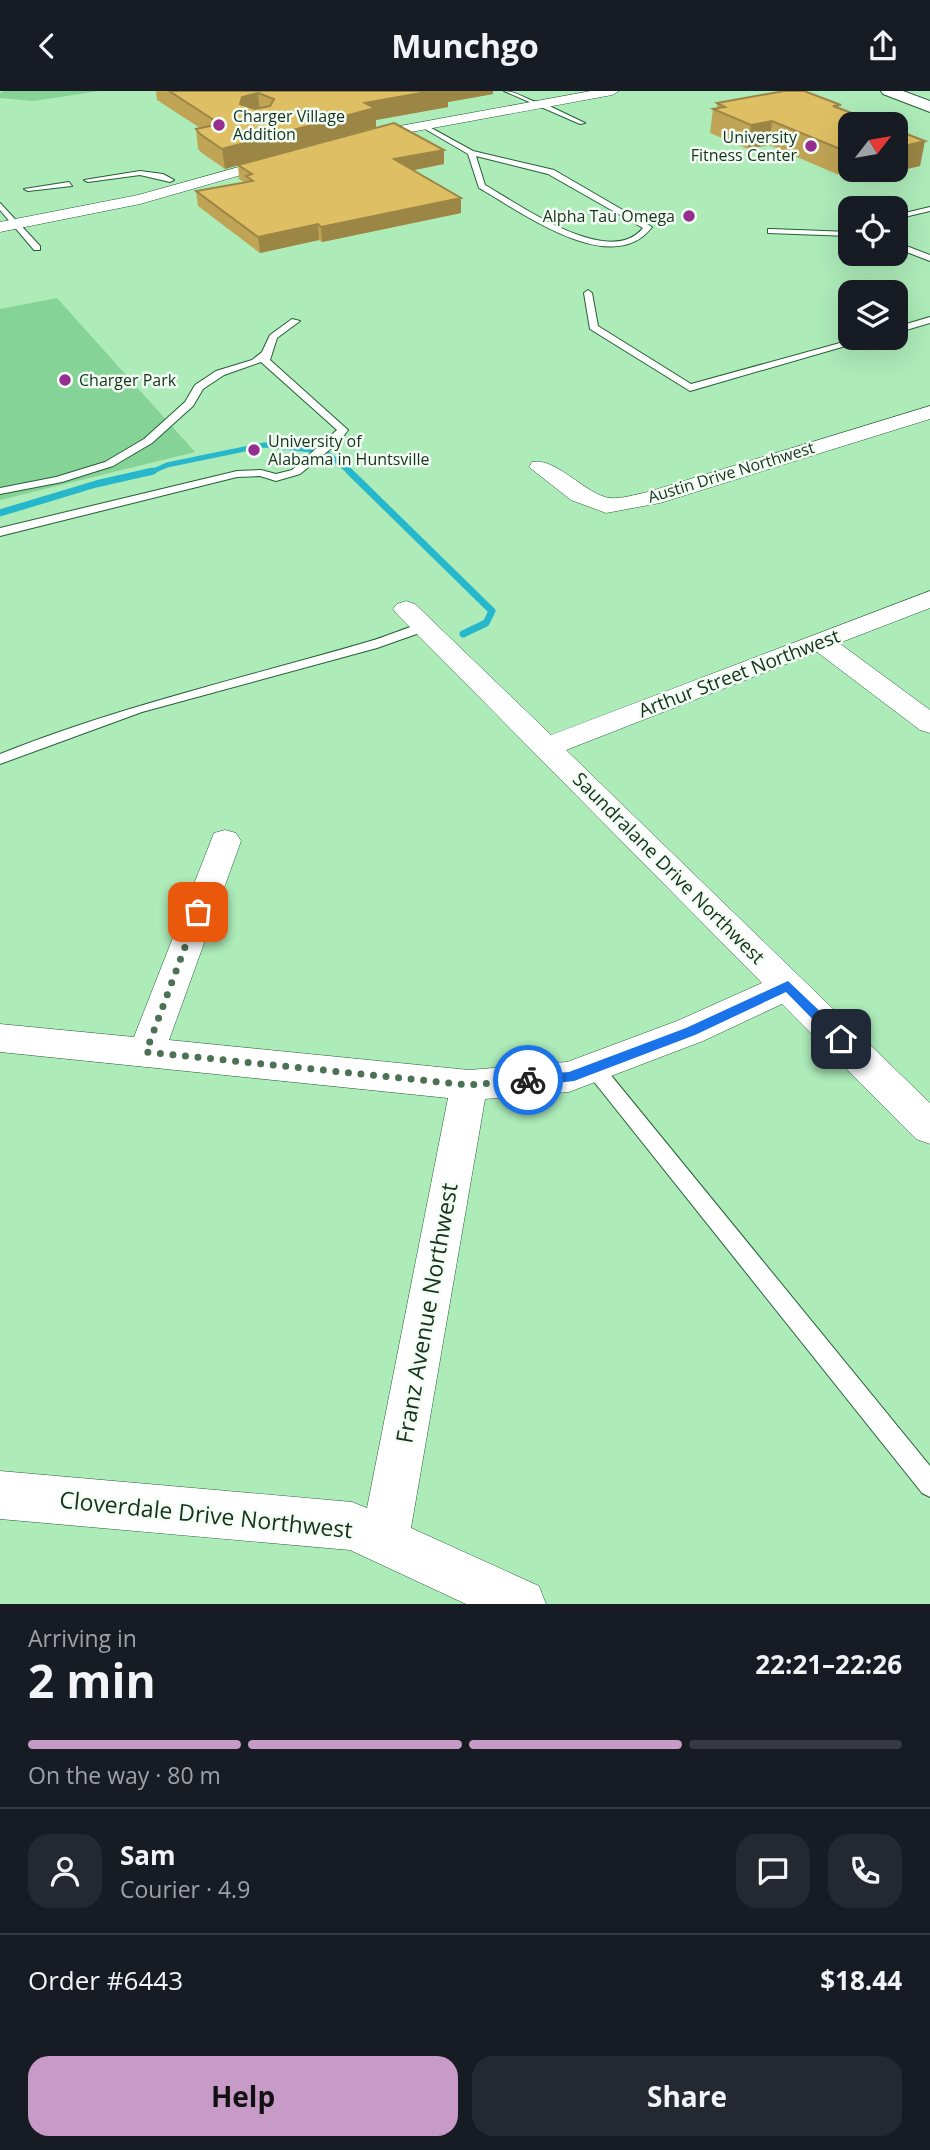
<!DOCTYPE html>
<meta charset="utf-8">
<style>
:root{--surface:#171b24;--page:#242831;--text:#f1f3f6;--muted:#9ea1a6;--line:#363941;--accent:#c89ac8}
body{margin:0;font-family:"Open Sans",sans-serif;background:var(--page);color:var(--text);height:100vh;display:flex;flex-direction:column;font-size:26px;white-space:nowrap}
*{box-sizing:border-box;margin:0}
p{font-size:23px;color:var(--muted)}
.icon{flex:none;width:38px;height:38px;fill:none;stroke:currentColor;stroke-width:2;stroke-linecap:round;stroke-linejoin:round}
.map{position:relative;height:1513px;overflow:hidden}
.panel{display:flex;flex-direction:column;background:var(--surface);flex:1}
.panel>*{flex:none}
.needle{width:46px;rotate:59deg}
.tools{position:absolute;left:838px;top:21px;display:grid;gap:14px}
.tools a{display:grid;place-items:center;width:70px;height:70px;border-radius:14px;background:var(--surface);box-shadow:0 7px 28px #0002;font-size:35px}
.pin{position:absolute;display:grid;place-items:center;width:60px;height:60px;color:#fff;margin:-30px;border-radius:14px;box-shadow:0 4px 10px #0006}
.courier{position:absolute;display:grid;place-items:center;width:70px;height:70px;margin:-35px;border:5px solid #1a73e8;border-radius:50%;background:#fff;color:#222;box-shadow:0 2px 9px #0007}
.headline em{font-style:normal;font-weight:700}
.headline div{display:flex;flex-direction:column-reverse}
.headline{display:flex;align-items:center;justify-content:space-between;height:119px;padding:0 28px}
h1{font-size:46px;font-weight:700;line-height:52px}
.bar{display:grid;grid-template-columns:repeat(4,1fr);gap:10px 7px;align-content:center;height:84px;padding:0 28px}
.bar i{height:9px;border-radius:5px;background:var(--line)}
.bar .active{background:var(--accent)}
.bar p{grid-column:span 4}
.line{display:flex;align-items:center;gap:18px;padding:0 28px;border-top:2px solid var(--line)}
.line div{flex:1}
.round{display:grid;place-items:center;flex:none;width:74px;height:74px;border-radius:21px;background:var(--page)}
.action{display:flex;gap:14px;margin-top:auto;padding:14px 28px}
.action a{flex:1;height:80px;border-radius:21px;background:var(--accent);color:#111;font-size:28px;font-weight:700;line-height:80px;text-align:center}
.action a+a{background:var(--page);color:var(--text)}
header{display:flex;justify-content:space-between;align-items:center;height:91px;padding:0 28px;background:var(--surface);font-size:32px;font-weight:700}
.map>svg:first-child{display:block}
</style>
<header><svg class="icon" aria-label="back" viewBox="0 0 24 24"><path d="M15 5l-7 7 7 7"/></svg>Munchgo<svg class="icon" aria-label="share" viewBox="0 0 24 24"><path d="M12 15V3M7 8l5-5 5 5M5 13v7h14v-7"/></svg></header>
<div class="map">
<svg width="930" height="1513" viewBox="0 0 930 1513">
<rect width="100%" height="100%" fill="#adebb9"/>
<g fill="#86d397">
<polygon points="4,0 99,0 34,10 0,7 0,2"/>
<polygon points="57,207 195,361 0,409 0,218"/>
</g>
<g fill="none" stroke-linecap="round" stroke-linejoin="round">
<g stroke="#27b7cc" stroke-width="5">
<polyline points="327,362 351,382"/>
<polyline points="149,382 167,374 264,354 312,359"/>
</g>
<g stroke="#27b7cc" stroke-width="7">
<polyline points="349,380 492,520 486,532 463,543"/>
<polyline points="0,422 96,393 153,380"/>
</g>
<defs>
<g id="lane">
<path d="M504,0C518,0 530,12 543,12L585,32L580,33Z"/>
<path d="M420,33H424L473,60L554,79L652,136C612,189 520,120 479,97L468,63L420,35ZM476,65L548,83L643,137C609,179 519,113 485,94Z"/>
<polygon points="140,80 163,83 174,89 170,91 140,84 88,91 84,89"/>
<polygon points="69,91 72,95 28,100 24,98"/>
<polygon points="0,112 40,155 40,159 34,159 0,119"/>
<polygon points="930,116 930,120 896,128 896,124"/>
<polygon points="771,138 850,141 850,145 768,142 768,138"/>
<polygon points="896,151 930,164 930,170 896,157"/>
<polygon points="588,199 592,202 598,235 691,293 858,247 873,247 690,300 590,238 584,202"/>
<polygon points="930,226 930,232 896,242 896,236"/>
<polygon points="292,228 300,230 277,247 270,269 348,339 339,351 300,383 276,390 260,385 237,386 0,445 0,437 237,380 261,379 276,383 292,379 337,339 261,271 224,284 203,298 193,315 152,352 113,375 62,391 0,403 0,397 56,386 105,371 144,348 185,311 195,294 216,280 252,269 262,261 270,244"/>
<path d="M423,532L430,536L428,539L377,557L142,621L0,673V663C120,615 244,587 367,551C386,546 404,537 423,532Z"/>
<polygon points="594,970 601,972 930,1375 930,1406 922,1402 587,982 585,977 587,972"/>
</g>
<g id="street">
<polygon points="591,0 619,0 612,4 362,50 355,46 362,42"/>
<polygon points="278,65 283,66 285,69 283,72 140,113 0,141 0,131 138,104"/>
<path d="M930,315V328L660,412L606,422L571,409L529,376L532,371C554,366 582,399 605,406C617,410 636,403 648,401Z"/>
<polygon points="930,500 930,517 839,552 930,619 930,642 920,639 817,561 566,659 930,1012 930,1053 916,1048 782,913 703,950 569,1001 485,1008 411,1437 539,1495 546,1513 466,1513 350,1459 0,1428 0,1380 352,1411 367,1417 448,1007 0,961 0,933 134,946 214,742 225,739 236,742 241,750 169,949 469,979 567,971 677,930 762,892 397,523 393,518 397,513 406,510 415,513 551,644"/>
</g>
<polygon id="secondary" points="881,0 903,0 930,10 930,21 883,3"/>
</defs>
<use href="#lane" stroke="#245f35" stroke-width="2"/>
<use href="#street" stroke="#245f35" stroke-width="1"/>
<use href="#secondary" stroke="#245f35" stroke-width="2"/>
<use href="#lane" fill="#fff" fill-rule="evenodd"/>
<use href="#street" fill="#fff" fill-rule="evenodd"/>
<use href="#secondary" fill="#fff" fill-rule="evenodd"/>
</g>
<g fill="#c0a456">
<polygon points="156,0 493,0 493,3 448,11 448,16 376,29 376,36 286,61 444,73 413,79 461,122 322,151 319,149 260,162 198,115 196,100 244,91 239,88 238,74 225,78 202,62 198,58 196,38 200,37 157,9"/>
<polygon points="717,12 840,18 850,33 850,79 896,79 920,75 853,90 769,54 748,58 710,42 713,18 717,17"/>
</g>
<g fill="#9c8646">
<polygon points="432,0 493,0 493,3 448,11 448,16 376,29 376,36 225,78 222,58 365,12"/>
<polygon points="258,2 260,21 240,13 242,6"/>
<polygon points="772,30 769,54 748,58 751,34"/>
<polygon points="925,50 920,75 853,90 855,79 896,79 896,57"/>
<polygon points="444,59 444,73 395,83 394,68"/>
<polygon points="461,107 461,122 322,151 321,136"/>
<polygon points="318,133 319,149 260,162 258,146"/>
</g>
<g fill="#dfbf64" stroke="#9c8646" stroke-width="2" fill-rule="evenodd">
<path d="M169,0H432L365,12L375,17L222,58L200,43L196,38L220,33ZM258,2L274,8L270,15L255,18L240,13L242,6Z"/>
<polygon points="784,0 804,0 841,14 833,15 881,33 850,33 850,62 772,30 751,34 713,18 725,16 717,12"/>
<polygon points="394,32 444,59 394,68 461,107 321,136 318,133 258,146 196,100 253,90 246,85 252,83 238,74"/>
<polygon points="896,39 925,50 896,57"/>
</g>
<polygon fill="#1a73e8" points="788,890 846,945 846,952 836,952 786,901 695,944 574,990 528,995 522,989 528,984 569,981 686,937"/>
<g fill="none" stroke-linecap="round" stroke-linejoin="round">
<polyline stroke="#4c7154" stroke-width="7" stroke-dasharray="0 12.6" points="198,821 146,961 469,994 528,989"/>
</g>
<g fill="#962d90" stroke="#f2fef4" stroke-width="2.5">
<circle cx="219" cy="34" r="7"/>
<circle cx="811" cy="55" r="7"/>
<circle cx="689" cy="125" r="7"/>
<circle cx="65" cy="289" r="7"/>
<circle cx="254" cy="359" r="7"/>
</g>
<g text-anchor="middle" stroke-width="5" stroke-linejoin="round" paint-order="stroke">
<g font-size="16" fill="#18301e" stroke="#f2fef4" text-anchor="start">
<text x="233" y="31">Charger Village<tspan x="233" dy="18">Addition</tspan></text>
<text x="797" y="52" text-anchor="end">University<tspan x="797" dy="18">Fitness Center</tspan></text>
<text x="675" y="131" text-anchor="end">Alpha Tau Omega</text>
<text x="79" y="295">Charger Park</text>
<text x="268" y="356">University of<tspan x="268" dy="18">Alabama in Huntsville</tspan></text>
</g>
<g font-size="16" fill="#18301e" stroke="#f2fef4">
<text transform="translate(731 381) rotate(-17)" y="6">Austin Drive Northwest</text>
</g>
<g font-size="19" fill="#18301e" stroke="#f2fef4">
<text transform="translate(739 582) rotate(-21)" y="7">Arthur Street Northwest</text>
<text transform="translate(669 777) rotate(45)" y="7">Saundralane Drive Northwest</text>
</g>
<g font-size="23" fill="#18301e" stroke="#f2fef4">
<text transform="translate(427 1222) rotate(-80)" y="8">Franz Avenue Northwest</text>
<text transform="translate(206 1424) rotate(6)" y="8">Cloverdale Drive Northwest</text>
</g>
</g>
</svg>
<div class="tools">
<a><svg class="needle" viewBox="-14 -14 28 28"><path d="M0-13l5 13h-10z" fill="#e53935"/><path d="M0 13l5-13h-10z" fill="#9ea1a6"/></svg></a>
<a><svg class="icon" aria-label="locate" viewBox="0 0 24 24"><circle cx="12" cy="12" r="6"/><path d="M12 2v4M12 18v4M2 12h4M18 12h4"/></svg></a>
<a><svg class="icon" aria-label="layers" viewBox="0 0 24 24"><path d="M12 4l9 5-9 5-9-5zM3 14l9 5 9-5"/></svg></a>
</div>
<div class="pin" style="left:198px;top:821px;background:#ea580c"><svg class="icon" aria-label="bag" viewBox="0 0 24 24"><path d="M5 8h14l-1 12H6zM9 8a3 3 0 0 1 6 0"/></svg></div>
<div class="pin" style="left:841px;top:948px;background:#1f2937"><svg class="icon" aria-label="home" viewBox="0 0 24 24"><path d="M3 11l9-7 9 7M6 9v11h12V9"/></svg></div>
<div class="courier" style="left:528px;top:989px"><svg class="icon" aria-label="bike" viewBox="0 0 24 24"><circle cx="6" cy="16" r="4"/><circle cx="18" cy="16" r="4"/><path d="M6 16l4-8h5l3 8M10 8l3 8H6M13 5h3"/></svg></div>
</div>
<section class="panel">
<div class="headline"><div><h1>2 min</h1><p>Arriving in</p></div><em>22:21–22:26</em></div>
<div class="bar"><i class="active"></i><i class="active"></i><i class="active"></i><i></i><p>On the way · 80 m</p></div>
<div class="line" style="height:126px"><a class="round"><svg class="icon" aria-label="person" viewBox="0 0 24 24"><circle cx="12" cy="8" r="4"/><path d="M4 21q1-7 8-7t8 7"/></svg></a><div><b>Sam</b><p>Courier · 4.9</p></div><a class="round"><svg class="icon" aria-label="chat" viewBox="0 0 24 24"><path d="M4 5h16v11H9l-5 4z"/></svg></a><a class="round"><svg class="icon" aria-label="phone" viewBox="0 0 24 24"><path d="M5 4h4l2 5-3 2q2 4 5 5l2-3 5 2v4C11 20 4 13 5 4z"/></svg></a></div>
<div class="line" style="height:91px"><div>Order #6443</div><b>$18.44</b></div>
<div class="action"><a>Help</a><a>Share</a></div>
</section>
